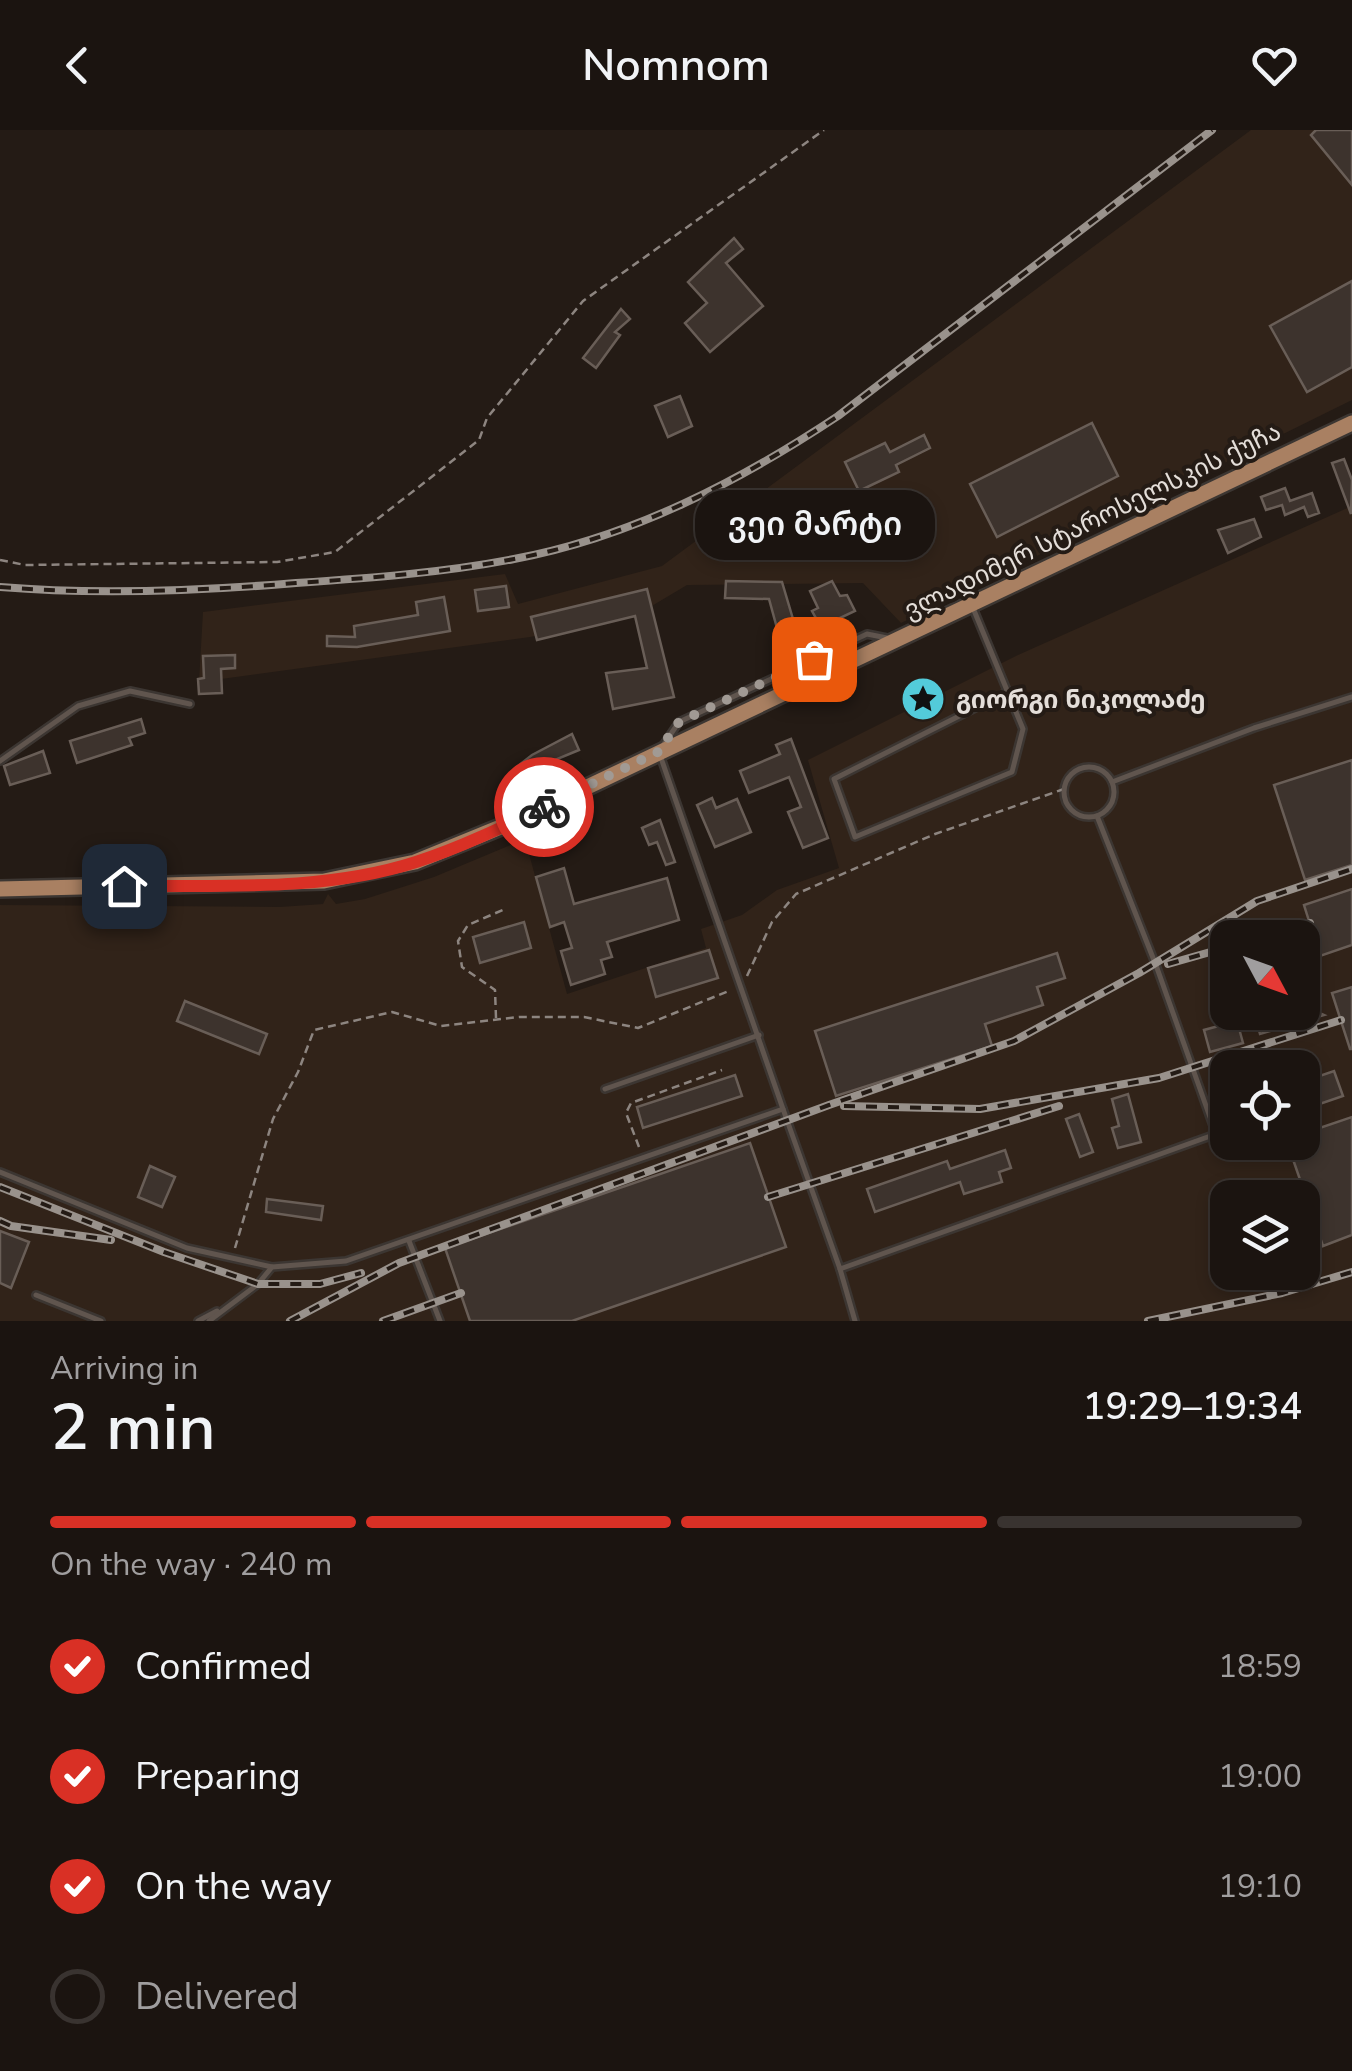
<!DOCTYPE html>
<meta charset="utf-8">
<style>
:root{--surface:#1b1410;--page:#241d19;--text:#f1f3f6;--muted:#a09e9f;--line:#393330;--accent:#d93025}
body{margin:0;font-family:"Nunito Sans","Noto Sans Georgian",sans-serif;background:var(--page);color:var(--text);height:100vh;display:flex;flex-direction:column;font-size:38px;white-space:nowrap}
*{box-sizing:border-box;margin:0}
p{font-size:32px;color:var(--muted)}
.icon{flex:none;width:55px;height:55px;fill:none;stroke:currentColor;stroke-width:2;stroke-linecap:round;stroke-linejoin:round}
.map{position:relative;height:1191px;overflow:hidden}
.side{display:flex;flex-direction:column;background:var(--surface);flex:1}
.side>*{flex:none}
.needle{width:65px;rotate:131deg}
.controls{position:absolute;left:1210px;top:790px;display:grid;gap:20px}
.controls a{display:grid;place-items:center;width:110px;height:110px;border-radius:20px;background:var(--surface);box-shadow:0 5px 15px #0003,0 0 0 2px var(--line);font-size:50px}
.pin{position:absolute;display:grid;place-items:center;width:85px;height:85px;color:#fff;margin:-42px;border-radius:20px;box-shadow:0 5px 15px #0006}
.courier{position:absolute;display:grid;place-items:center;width:100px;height:100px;margin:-50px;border:8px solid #d93025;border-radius:50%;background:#fff;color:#222;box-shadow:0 2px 12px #0007}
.bubble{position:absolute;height:70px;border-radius:30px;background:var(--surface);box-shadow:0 5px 15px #0003,0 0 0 2px var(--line);font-size:32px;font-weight:600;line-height:70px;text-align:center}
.head em{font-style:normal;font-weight:600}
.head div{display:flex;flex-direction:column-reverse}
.head{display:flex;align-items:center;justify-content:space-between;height:170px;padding:0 50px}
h1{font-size:65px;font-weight:600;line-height:75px}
.bar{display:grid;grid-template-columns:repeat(4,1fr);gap:15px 10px;align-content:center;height:120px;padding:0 50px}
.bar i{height:12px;border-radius:8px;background:var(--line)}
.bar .current{background:var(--accent)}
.bar p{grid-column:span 4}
ol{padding:0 50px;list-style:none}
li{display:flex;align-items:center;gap:30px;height:110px}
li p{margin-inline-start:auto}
li .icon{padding:10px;border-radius:50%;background:var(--accent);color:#fff;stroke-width:4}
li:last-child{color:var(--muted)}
li i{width:55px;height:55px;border:5px solid var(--line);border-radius:50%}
header{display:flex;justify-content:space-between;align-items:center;height:130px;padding:0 50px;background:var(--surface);font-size:45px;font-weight:600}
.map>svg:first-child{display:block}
</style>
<header><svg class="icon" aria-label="back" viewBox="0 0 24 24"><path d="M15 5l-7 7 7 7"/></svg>Nomnom<svg class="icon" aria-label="heart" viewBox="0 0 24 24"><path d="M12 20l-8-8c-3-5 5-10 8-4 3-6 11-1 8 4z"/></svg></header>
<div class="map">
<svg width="1352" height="1191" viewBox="0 0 1352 1191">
<rect width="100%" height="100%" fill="#241b15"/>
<g fill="#312319" fill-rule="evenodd">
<polygon points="1251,0 1352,0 1352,270 901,493 863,453 687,455 635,486 530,507 199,552 203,482 505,444 518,474 662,436"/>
<path d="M1352,376V1191H0V775L280,777L323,774L328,764L336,774L365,769L434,747L525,709L567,864L706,818L701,799L742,785L777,760L839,738L808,630L1018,525ZM1228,808H1302V882H1228ZM1228,938H1302V1012H1228ZM1228,1068H1302V1142H1228Z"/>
</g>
<g fill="#3d332d" stroke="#695e57" stroke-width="2.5">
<polygon points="1316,0 1352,0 1352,55 1311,5"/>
<polygon points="734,108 743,119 726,133 763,176 710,222 685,193 707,173 688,152"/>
<polygon points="1352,151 1352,237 1307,262 1270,196"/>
<polygon points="621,179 630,189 615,202 620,205 596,238 583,228"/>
<polygon points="680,266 692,296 668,307 655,276"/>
<polygon points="1092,293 1118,346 997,407 970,354"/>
<polygon points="924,305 930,318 896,335 899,342 859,361 845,332 885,313 890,322"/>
<polygon points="1344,329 1352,350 1351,384 1332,333"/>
<polygon points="1285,358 1290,371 1312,363 1319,383 1308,387 1304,377 1285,385 1282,375 1266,380 1261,367"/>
<polygon points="1254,389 1261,407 1228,423 1218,400"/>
<polygon points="726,451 782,452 801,516 783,520 769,469 725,468"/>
<polygon points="832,451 840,466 847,465 855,481 821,497 812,481 818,478 810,461"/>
<polygon points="506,456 509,477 478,481 475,460"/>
<polygon points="647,459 674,567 613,579 606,543 647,538 635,486 537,510 531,487"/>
<polygon points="444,467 450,501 357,517 327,516 327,506 355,507 354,496 418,485 416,472"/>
<polygon points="235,525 235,538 221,539 222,563 199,564 198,549 204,548 203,526"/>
<polygon points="141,589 145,603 129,608 132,615 77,633 70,611"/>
<polygon points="572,604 579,620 538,637 522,650 517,659 508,654 514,639 532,625"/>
<polygon points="791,609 828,708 803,718 788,682 801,677 789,647 749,663 740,641 780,624 776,615"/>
<polygon points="43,621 50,643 10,655 4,636"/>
<polygon points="1352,630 1352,735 1305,750 1274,655"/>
<polygon points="712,668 716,678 737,669 751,702 715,717 697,675"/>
<polygon points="660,690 675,732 666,735 657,712 649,715 642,698"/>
<polygon points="564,738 574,774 667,748 679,790 607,812 612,827 601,830 605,844 571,855 561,821 572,818 564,792 550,797 536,747"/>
<polygon points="1352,759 1352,815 1320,826 1304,775"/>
<polygon points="524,792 531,818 480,833 473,807"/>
<polygon points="709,820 718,848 656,867 648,838"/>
<polygon points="1057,823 1065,848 1037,857 1043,875 985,894 992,916 836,966 815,901"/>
<polygon points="1352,857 1352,919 1350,919 1332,863"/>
<polygon points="1311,864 1317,882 1324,885 1260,904 1254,882 1302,882 1302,867"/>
<polygon points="185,871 267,904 259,924 177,891"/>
<polygon points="1237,891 1243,913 1210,922 1204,900"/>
<polygon points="1334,941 1343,966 1302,980 1302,952"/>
<polygon points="735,945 742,966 643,998 637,977"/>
<polygon points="1128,964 1141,1012 1118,1018 1112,998 1119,996 1112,969"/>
<polygon points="1079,984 1093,1022 1080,1027 1066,989"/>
<polygon points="1352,987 1352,1105 1323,1116 1287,1012 1302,1012 1302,1004"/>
<polygon points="750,1013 786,1117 572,1191 470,1191 445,1118"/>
<polygon points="1005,1020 1011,1038 999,1042 1002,1052 964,1064 960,1052 875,1082 867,1059 947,1031 950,1039"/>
<polygon points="150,1036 175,1047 162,1077 138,1067"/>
<polygon points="267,1069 323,1076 321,1090 266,1082"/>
<polygon points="0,1101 29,1112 11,1158 0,1153"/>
</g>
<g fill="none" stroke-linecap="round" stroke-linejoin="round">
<defs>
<g id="lane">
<polyline points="973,478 1023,599 1012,642 855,707 834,649 1007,562"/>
<polyline points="806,550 813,529"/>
<polyline points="664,614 679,592 867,504 887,508"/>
<polyline points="0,631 78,576 130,561 190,574"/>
<circle cx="1089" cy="662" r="25"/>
<polyline points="1112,652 1254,598 1352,567"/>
<polyline points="605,959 759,905"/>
<polyline points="783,979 840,1139 1216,1004 1157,838 1097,686"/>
<polyline points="0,1042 187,1118 272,1137"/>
<polyline points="409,1111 440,1191"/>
<polyline points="840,1139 855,1191"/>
<polyline points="36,1165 101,1191"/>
<polyline points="198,1191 217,1181"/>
<polyline points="209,1191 258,1154 272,1137 346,1131 783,979 661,628"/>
</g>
<polyline id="primary" points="0,759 324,751 415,732 520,689 1352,293"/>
</defs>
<use href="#lane" stroke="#3c3632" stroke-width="10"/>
<use href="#primary" stroke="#3c3632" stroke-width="20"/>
<g stroke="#8d8580" stroke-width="2.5" stroke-dasharray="8 5" stroke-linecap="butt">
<polyline points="0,430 25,435 277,432 335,422 479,310 487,288 583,171 824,0"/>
<polyline points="747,846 772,792 796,764 935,704 1064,659"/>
<polyline points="496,888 495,860 462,837 458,811 468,795 505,779"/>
<polyline points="639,1017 626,983 631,973 722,940"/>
<polyline points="235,1118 273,989 298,942 314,900 392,882 441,896 519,887 584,887 638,898 731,860"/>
</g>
<use href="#lane" stroke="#60554e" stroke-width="5"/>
<use href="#primary" stroke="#a98062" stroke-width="15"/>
<defs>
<g id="rail">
<path d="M0,457C98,465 198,461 296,453C369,448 442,443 514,429C632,407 740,351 838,286L1212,0"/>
<polyline points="1259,808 1310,793"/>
<polyline points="1168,834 1228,817"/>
<polyline points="844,976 980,979 1159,948 1341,890"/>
<polyline points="0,1057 164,1122 258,1154 320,1154 361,1143"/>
<polyline points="768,1067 1059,976"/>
<polyline points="0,1091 11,1096 111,1110"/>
<polyline points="290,1191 399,1133 829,975 1014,911 1139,843 1257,771 1352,739"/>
<polyline points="383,1191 461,1163"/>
<polyline points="1148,1191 1282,1163 1352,1142"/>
</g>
</defs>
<use href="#rail" stroke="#99928c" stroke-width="8"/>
<use href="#rail" stroke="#241b15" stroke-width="4" stroke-dasharray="11" stroke-linecap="butt"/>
</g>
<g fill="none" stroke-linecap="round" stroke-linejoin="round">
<polyline stroke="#a19a94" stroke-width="10" stroke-dasharray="0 18" points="544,677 658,622 679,592 814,529"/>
<path stroke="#d93025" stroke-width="12" d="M124,756C220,755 323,762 416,732C460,718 503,697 544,677"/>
</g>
<defs>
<symbol id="sight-disc" viewBox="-11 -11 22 22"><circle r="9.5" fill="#53cbda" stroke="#241b15"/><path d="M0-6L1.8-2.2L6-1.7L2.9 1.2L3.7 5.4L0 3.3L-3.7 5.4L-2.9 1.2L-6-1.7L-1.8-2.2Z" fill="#111"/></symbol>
</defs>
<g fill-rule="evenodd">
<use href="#sight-disc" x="898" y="544" width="50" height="50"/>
</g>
<g text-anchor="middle" stroke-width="8" stroke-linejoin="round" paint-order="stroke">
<g font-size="25" fill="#e4ded9" stroke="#241b15">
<text transform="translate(1092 390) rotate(-26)" y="9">ვლადიმერ სტაროსელსკის ქუჩა</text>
</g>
<g font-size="25" font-weight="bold" fill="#e4ded9" stroke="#241b15" text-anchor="start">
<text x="956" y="578">გიორგი ნიკოლაძე</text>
</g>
</g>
</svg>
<div class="controls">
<a><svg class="needle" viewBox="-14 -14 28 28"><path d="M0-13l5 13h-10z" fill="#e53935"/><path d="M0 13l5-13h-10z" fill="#a09e9f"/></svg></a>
<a><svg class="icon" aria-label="locate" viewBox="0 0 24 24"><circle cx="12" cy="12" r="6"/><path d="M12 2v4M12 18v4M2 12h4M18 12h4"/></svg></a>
<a><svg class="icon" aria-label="layers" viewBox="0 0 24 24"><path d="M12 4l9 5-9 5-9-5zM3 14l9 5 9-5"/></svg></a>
</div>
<div class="pin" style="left:814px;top:529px;background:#ea580c"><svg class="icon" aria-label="bag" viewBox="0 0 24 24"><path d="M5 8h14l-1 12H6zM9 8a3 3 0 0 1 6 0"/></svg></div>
<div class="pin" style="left:124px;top:756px;background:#1f2937"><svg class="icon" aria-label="home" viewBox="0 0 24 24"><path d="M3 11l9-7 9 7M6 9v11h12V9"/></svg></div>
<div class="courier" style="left:544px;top:677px"><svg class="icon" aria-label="bike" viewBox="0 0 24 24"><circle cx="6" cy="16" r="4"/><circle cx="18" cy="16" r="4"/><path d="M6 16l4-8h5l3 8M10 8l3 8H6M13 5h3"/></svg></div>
<div class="bubble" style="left:695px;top:360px;width:240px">ვეი მარტი</div>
</div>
<section class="side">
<div class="head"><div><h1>2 min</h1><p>Arriving in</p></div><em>19:29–19:34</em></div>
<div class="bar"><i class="current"></i><i class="current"></i><i class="current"></i><i></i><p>On the way · 240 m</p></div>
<ol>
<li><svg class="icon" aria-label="check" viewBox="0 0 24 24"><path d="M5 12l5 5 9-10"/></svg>Confirmed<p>18:59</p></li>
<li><svg class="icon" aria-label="check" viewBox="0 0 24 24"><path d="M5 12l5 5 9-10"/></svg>Preparing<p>19:00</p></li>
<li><svg class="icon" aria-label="check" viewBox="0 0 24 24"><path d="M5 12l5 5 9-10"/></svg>On the way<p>19:10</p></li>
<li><i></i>Delivered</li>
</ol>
</section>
